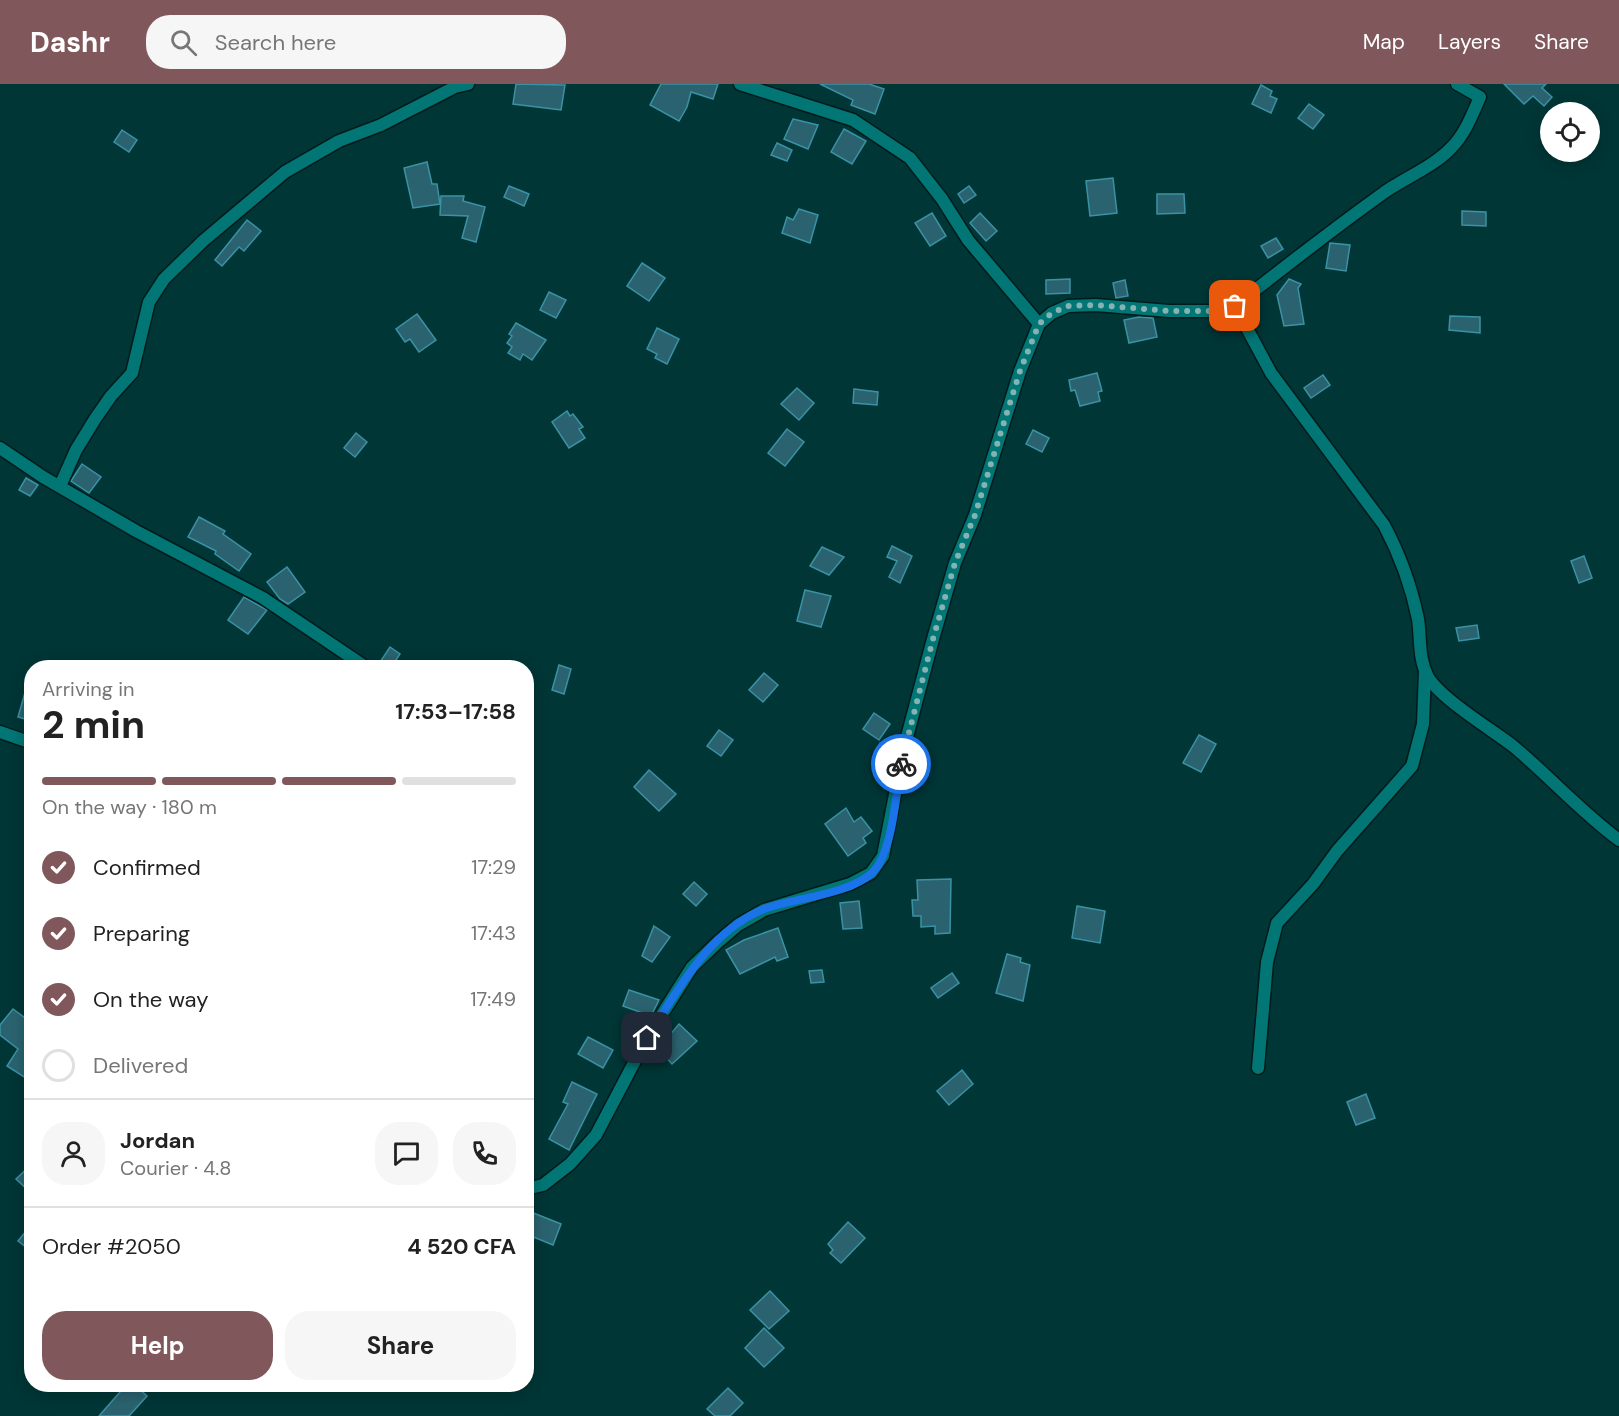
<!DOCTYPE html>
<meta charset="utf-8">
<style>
:root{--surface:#fff;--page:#f6f6f6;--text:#222;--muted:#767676;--line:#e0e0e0;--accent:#80585c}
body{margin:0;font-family:"DM Sans",sans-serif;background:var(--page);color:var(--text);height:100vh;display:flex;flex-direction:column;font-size:22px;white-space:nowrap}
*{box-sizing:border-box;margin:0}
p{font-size:20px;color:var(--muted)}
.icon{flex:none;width:33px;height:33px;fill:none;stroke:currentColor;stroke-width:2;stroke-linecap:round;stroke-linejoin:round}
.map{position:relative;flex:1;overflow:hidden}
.sheet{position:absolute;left:24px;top:576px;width:510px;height:732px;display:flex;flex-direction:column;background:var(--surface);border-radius:24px;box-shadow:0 3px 15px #0003}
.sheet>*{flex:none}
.controls{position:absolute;left:1540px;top:18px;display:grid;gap:12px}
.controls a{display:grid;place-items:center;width:60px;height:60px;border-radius:50%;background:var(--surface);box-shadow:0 3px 15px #0003;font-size:30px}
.pin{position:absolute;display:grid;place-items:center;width:51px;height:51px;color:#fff;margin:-26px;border-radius:12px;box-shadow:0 3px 9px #0006}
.courier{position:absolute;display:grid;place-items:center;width:60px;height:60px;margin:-30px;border:4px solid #1a73e8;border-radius:50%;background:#fff;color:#222;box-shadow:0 2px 8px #0007}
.summary em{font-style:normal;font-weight:700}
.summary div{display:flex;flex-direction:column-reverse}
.summary{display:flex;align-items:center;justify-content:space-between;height:102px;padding:0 18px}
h1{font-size:39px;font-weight:700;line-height:45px}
.bar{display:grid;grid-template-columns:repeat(4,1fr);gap:9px 6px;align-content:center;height:72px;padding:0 18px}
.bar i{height:8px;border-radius:4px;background:var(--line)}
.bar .on{background:var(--accent)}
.bar p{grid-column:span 4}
.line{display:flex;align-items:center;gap:15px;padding:0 18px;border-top:2px solid var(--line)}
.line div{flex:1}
.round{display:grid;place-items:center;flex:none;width:63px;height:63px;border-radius:24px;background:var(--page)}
ol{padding:0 18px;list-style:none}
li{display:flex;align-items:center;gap:18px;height:66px}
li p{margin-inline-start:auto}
li .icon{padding:6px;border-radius:50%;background:var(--accent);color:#fff;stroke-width:4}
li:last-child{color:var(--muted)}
li i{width:33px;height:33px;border:3px solid var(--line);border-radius:50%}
.button{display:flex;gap:12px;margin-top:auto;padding:12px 18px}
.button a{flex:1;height:69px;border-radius:24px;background:var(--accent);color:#fff;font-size:24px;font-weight:700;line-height:69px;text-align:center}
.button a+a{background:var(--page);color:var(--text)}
header{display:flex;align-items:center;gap:36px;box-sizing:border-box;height:84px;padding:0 30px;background:var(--accent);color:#fff}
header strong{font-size:28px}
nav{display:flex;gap:33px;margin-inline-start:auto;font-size:21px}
.search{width:420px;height:54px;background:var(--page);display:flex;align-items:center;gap:15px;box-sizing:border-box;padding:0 21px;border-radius:24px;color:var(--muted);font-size:22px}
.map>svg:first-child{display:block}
</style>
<header>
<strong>Dashr</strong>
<div class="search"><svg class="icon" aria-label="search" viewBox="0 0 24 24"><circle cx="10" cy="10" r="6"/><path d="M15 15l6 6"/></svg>Search here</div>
<nav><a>Map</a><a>Layers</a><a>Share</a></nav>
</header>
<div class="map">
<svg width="1619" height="1332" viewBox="0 0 1619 1332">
<rect width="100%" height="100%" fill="#003636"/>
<g fill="#2a636f" stroke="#3a92a5" stroke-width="1.5">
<polygon points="516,0 565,1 561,26 513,20"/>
<polygon points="661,0 718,0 713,15 691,8 687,23 679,37 650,21"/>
<polygon points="820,0 869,0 884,5 875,30 851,21 853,16"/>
<polygon points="1504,0 1546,0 1542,4 1552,13 1544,22 1533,12 1524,20"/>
<polygon points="1261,1 1272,7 1270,12 1277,15 1271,29 1252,20"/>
<polygon points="1309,20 1324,31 1313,45 1298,34"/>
<polygon points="793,35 818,41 808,65 784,55"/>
<polygon points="844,45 866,57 852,80 831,68"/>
<polygon points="122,46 137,56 129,68 114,58"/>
<polygon points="777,59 792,66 787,77 771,71"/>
<polygon points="427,78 432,100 437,100 440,120 413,124 404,84"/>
<polygon points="1113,94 1117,129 1090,132 1086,97"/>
<polygon points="509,102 529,110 524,122 504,113"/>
<polygon points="969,102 976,111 964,119 958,110"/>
<polygon points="1157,110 1184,110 1185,129 1157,130"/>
<polygon points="441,112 464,112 463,117 485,123 476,158 462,154 468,132 440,131"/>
<polygon points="799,125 818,131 810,159 782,149 787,133 793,136"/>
<polygon points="1462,127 1486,128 1486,142 1462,141"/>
<polygon points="932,129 946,152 930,162 915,139"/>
<polygon points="980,129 997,147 986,157 970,139"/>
<polygon points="247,136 261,147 244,167 239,163 222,182 215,176"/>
<polygon points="1276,154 1283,165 1268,174 1261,162"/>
<polygon points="1330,159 1350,161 1346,187 1326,184"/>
<polygon points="642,179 665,194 649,217 627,202"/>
<polygon points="1070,195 1070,209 1046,210 1046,196"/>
<polygon points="1289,195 1301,200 1298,204 1304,240 1284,242 1277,211"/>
<polygon points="1125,196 1128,212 1116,214 1113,199"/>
<polygon points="549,208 566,216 556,234 540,226"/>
<polygon points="417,230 436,256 419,268 410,255 405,258 396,245"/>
<polygon points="1450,232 1480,233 1480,249 1449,246"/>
<polygon points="1139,233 1153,234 1157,253 1129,259 1124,236"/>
<polygon points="516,239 546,256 532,276 523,270 520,276 508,269 512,263 507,259 512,252 509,250"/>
<polygon points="657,244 679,255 667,280 655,274 657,270 647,265"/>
<polygon points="1097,289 1102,307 1098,308 1100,317 1080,322 1075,306 1071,307 1069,296"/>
<polygon points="1323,291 1330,301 1311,314 1304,304"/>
<polygon points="797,304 814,319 799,336 781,320"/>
<polygon points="854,305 878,308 877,321 853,319"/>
<polygon points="567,327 570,332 573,330 583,343 579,345 585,354 569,364 552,338"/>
<polygon points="787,345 804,358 785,382 768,369"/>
<polygon points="1033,346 1049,354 1042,368 1026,360"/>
<polygon points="356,349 367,358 355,373 344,364"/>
<polygon points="82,380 101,393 89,409 71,397"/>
<polygon points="26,394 38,401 30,412 19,406"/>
<polygon points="199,433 225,447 223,450 251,470 239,487 215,470 216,467 188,453"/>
<polygon points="892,462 912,472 900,499 889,493 897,477 887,473"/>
<polygon points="822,463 844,473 829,491 810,482"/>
<polygon points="1584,472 1592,494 1579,499 1571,477"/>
<polygon points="287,483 305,508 288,520 280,515 267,498"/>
<polygon points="805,506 831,512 821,543 797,537"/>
<polygon points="244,513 267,526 248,550 228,536"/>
<polygon points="1477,541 1479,554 1459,557 1456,544"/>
<polygon points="390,563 400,570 391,584 387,584 380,578"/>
<polygon points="559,581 571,585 564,610 552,606"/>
<polygon points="764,589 778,601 763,618 749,606"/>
<polygon points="28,598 32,599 32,637 18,633"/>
<polygon points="874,629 890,640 879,656 863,645"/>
<polygon points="719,646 733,656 721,672 707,662"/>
<polygon points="1199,651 1216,660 1201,688 1183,679"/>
<polygon points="880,659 895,666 891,685 872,677"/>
<polygon points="649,686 676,710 659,727 634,703"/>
<polygon points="846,724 854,738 861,733 872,747 863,754 866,759 848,772 825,740"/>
<polygon points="951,795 950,849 935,850 935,842 921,843 921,832 913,832 912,816 918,816 917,796"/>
<polygon points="694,798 707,810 696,822 683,810"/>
<polygon points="859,817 862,844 843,845 840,819"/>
<polygon points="1077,822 1105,827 1100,859 1072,854"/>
<polygon points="654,842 670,853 652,878 642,872"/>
<polygon points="778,844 788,873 777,877 775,873 740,890 726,866 744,856"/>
<polygon points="1007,870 1021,874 1020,878 1030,881 1023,917 996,909"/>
<polygon points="822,886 824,898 811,899 809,887"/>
<polygon points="952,889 959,899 938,914 931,904"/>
<polygon points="629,906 659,916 651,932 623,922"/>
<polygon points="13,925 32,939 32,998 7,982 18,965 0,951 0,941"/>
<polygon points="679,940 697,957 672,980 658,965"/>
<polygon points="588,953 613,966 603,984 578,970"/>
<polygon points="962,986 973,1000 949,1021 937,1007"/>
<polygon points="572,998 597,1010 569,1066 549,1055 568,1020 563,1018"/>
<polygon points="1366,1010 1375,1034 1356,1041 1347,1018"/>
<polygon points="32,1080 32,1110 16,1095"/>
<polygon points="526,1126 561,1140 553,1161 526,1150"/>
<polygon points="848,1138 865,1154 841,1179 830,1169 833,1166 828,1160"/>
<polygon points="32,1140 32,1168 18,1157"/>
<polygon points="770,1207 789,1227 769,1245 750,1226"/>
<polygon points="764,1244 784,1264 764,1283 745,1264"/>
<polygon points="127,1300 134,1300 147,1312 129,1332 99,1332"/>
<polygon points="728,1304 743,1319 730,1332 715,1332 707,1325"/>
</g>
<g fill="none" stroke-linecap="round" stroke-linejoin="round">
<defs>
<g id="street">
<polyline points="740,0 853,36 910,74 942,115 968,156 1039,240"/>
<path d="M1235,222L1271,289L1384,441C1400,471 1411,501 1418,535C1421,555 1418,574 1428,593C1441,615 1491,645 1513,662C1549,692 1581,728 1619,756"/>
<polyline points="0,364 43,393 136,447 263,514 367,584"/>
<polyline points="60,402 76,366 95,335 111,312 132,289 149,218 164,195 203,157 285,88 339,57 381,41 455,3 468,0"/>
<polyline points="0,648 32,659"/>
<polyline points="1258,984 1267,878 1277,839 1313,800 1337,767 1412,682 1423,640 1425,587"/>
<path d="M526,1105L543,1101L570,1080L596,1051L647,954L692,883L718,858L738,841L764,826L850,800L871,789L883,772L904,664L933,555L955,479L975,431L1020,287L1039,240L1052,229L1068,222L1096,221L1169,227H1220L1235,222C1283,184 1332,146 1382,110C1404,94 1432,84 1451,64C1465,50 1472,31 1480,13L1457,0"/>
</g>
</defs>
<use href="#street" stroke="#001b1b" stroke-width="15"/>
<use href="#street" stroke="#017675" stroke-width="12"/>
</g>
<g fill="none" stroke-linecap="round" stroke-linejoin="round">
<polyline stroke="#85b3b2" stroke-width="6" stroke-dasharray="0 10.8" points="901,680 933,555 955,479 975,431 1020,287 1039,240 1052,229 1068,222 1096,221 1169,227 1220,227 1235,222"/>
<path stroke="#1a73e8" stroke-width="8" d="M647,954C678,906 708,848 764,825C794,814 848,811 872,789C893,769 896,708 901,680"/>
</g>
</svg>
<div class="controls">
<a><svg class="icon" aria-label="locate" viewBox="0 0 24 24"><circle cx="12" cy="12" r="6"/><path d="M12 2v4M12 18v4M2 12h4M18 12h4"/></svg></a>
</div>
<div class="pin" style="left:1235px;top:222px;background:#ea580c"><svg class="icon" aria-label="bag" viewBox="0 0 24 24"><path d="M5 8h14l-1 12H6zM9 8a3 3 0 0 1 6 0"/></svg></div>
<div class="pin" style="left:647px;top:954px;background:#1f2937"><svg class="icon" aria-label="home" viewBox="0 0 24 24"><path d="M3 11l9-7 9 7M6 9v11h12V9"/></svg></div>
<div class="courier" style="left:901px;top:680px"><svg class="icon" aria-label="bike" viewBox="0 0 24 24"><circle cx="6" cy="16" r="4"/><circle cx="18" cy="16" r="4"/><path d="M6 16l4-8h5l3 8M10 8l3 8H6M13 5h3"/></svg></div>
<section class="sheet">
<div class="summary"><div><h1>2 min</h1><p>Arriving in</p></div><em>17:53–17:58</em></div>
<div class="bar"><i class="on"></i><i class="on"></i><i class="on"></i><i></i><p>On the way · 180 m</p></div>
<ol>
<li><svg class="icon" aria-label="check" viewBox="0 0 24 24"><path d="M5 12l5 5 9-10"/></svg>Confirmed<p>17:29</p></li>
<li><svg class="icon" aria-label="check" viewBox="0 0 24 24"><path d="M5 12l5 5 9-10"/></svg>Preparing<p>17:43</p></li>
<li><svg class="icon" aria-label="check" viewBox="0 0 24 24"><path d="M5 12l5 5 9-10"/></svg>On the way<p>17:49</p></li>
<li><i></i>Delivered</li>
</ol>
<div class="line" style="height:108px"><a class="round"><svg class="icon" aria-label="person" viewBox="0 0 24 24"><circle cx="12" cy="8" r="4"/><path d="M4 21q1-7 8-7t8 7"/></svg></a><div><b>Jordan</b><p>Courier · 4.8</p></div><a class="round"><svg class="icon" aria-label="chat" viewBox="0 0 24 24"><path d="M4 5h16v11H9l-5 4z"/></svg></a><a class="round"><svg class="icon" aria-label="phone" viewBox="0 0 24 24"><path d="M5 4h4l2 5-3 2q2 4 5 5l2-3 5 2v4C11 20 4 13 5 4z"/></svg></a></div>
<div class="line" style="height:78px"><div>Order #2050</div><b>4 520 CFA</b></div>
<div class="button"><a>Help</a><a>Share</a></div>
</section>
</div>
